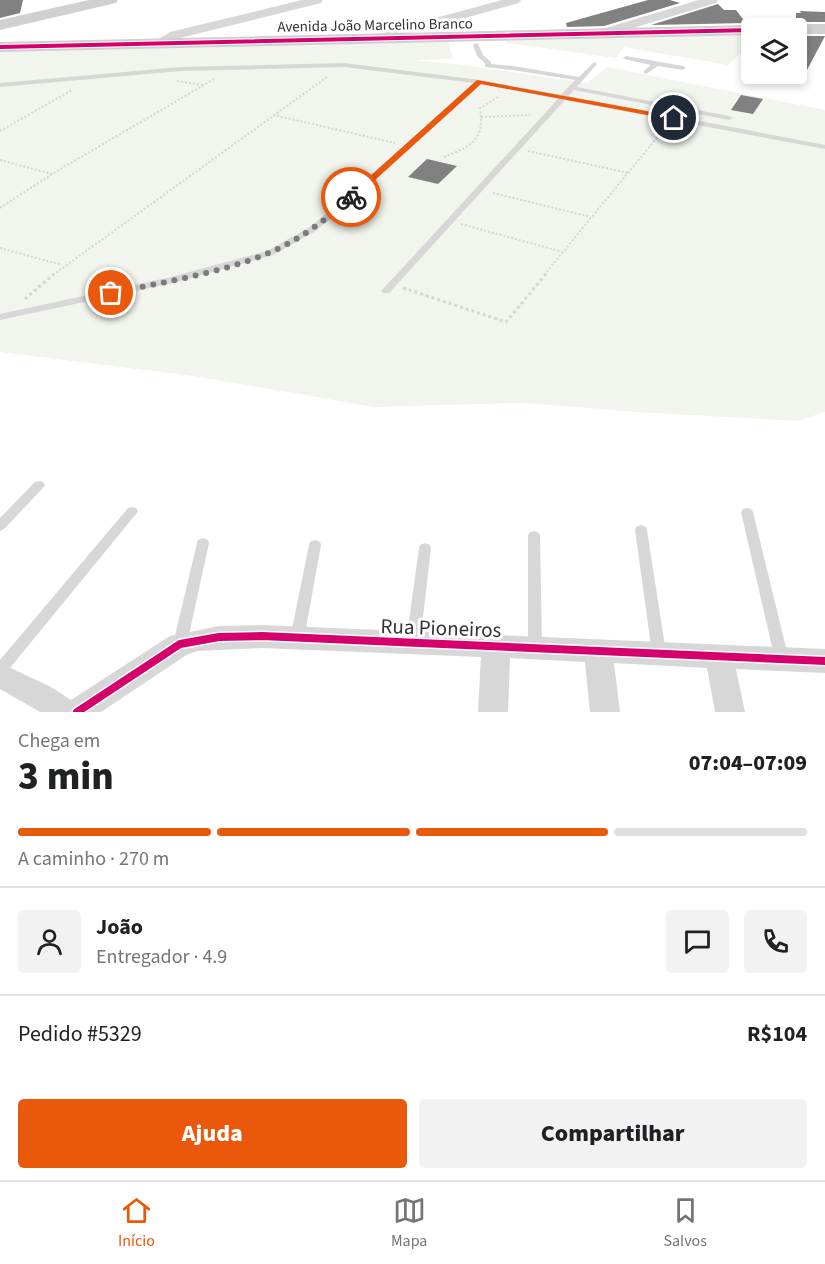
<!DOCTYPE html>
<html lang="pt">
<meta charset="utf-8">
<style>
:root{--surface:#fff;--page:#f2f2f2;--text:#202124;--muted:#757577;--line:#e0e0e0;--accent:#ea580c}
body{margin:0;font-family:"Source Sans 3",sans-serif;background:var(--page);color:var(--text);height:100vh;display:flex;flex-direction:column;font-size:22px;white-space:nowrap}
*{box-sizing:border-box;margin:0}
p{font-size:20px;color:var(--muted)}
.icon{flex:none;width:33px;height:33px;fill:none;stroke:currentColor;stroke-width:2;stroke-linecap:round;stroke-linejoin:round}
.map{position:relative;height:712px;overflow:hidden}
.panel{display:flex;flex-direction:column;background:var(--surface);flex:1}
.panel>*{flex:none}
.fabs{position:absolute;left:741px;top:18px;display:grid;gap:12px}
.fabs a{display:grid;place-items:center;width:66px;height:66px;border-radius:6px;background:var(--surface);box-shadow:0 3px 9px #0003;font-size:30px}
.pin{position:absolute;display:grid;place-items:center;width:51px;height:51px;color:#fff;margin:-26px;border:3px solid #fff;border-radius:50%;box-shadow:0 2px 6px #0007}
.courier{position:absolute;display:grid;place-items:center;width:60px;height:60px;margin:-30px;border:4px solid #ea580c;border-radius:50%;background:#fff;color:#222;box-shadow:0 2px 8px #0007}
.head em{font-style:normal;font-weight:800}
.head div{display:flex;flex-direction:column-reverse}
.head{display:flex;align-items:center;justify-content:space-between;height:102px;padding:0 18px}
h1{font-size:39px;font-weight:800;line-height:45px}
.bar{display:grid;grid-template-columns:repeat(4,1fr);gap:9px 6px;align-content:center;height:72px;padding:0 18px}
.bar i{height:8px;border-radius:4px;background:var(--line)}
.bar .active{background:var(--accent)}
.bar p{grid-column:span 4}
.line{display:flex;align-items:center;gap:15px;padding:0 18px;border-top:2px solid var(--line)}
.line div{flex:1}
.round{display:grid;place-items:center;flex:none;width:63px;height:63px;border-radius:6px;background:var(--page)}
.action{display:flex;gap:12px;margin-top:auto;padding:12px 18px}
.action a{flex:1;height:69px;border-radius:6px;background:var(--accent);color:#fff;font-size:24px;font-weight:800;line-height:69px;text-align:center}
.action a+a{background:var(--page);color:var(--text)}
.tabs{display:flex;justify-content:space-around;align-items:center;height:84px;border-top:2px solid var(--line);background:var(--surface);font-size:16px;color:var(--muted)}
.tabs a{display:grid;justify-items:center;gap:3px}
.tabs .active{color:var(--accent)}
.map>svg:first-child{display:block}
</style>
<div class="map">
<svg width="825" height="712" viewBox="0 0 825 712">
<rect width="100%" height="100%" fill="#fff"/>
<g fill="#f1f5ed">
<polygon points="751,32 752,43 728,65 624,47 616,58 508,43 501,36"/>
<polygon points="448,39 453,59 413,60 464,65 587,83 607,67 825,110 825,412 798,421 637,412 524,403 374,407 194,376 0,352 0,49"/>
</g>
<g fill="#818181">
<polygon points="0,0 23,0 20,13 0,18"/>
<polygon points="648,0 670,0 680,3 604,26 567,27 566,23"/>
<polygon points="718,4 724,10 736,10 746,23 651,25"/>
<polygon points="800,11 825,12 825,22 796,22 796,13 801,13"/>
<polygon points="796,36 825,36 807,70 796,68"/>
<polygon points="741,95 763,99 753,114 731,110"/>
<polygon points="427,159 457,166 438,184 408,177"/>
</g>
<g fill="none" stroke-linecap="round" stroke-linejoin="round">
<g stroke="#d6d6d6" stroke-width="2" stroke-dasharray="2 2" stroke-linecap="butt">
<polyline points="177,81 203,85"/>
<polyline points="273,115 395,143"/>
<polyline points="481,117 530,115"/>
<polyline points="0,131 72,90"/>
<polyline points="528,151 629,173"/>
<path d="M444,157C471,146 485,141 480,108L498,97"/>
<polyline points="0,160 52,174"/>
<polyline points="493,193 591,217"/>
<polyline points="0,208 52,174 214,79"/>
<polyline points="461,224 563,252"/>
<polyline points="0,248 62,265"/>
<polyline points="53,275 327,77"/>
<polyline points="544,275 665,128"/>
</g>
<g stroke="#d6d6d6" stroke-width="3" stroke-dasharray="3 3" stroke-linecap="butt">
<polyline points="403,288 506,322 546,274"/>
<polyline points="25,299 54,274"/>
</g>
<g fill="#d7d7d7" fill-rule="evenodd">
<polygon points="476,43 478,44 483,55 491,62 491,64 513,66 579,77 594,62 597,64 577,87 729,116 733,118 729,120 574,90 568,96 825,145 825,149 565,100 389,293 383,293 381,291 383,289 558,99 481,84 341,211 314,232 273,255 173,283 0,320 0,314 171,277 267,251 308,228 335,207 474,83 344,67 181,71 0,87 0,83 181,67 344,63 480,80 561,95 575,80 513,70 485,67 485,63 477,56 473,45"/>
<polygon points="626,56 683,66 686,68 683,70 658,66 646,74 643,72 651,65 624,59 623,58"/>
<polygon points="39,481 43,482 45,485 43,488 4,529 0,531 0,518 35,482"/>
<polygon points="132,507 136,508 138,511 136,514 5,674 0,676 0,660 128,508"/>
<polygon points="747,508 751,509 753,512 789,660 787,664 782,666 777,664 775,660 741,512 743,509"/>
<polygon points="641,525 646,527 647,530 666,653 664,657 659,659 654,657 652,653 635,530 636,527"/>
<polygon points="534,531 539,533 540,536 542,647 540,651 535,653 530,651 528,647 528,536 529,533"/>
<polygon points="203,538 208,540 209,543 187,644 185,648 180,650 175,648 173,644 197,543 198,540"/>
<polygon points="315,540 320,542 321,545 304,639 302,643 297,645 292,643 290,639 309,545 310,542"/>
<polygon points="425,543 430,545 431,548 420,643 418,647 413,649 408,647 406,643 419,548 420,545"/>
</g>
<g fill="#d7d7d7" fill-rule="evenodd">
<polygon points="302,0 323,0 321,3 180,38 160,46 154,42 170,32"/>
<polygon points="502,0 521,0 519,3 386,40 376,40 375,37 376,34"/>
<polygon points="699,0 718,0 716,3 610,35 606,36 600,32 602,29"/>
<polygon points="262,625 825,649 825,673 736,669 745,712 715,712 707,668 614,663 620,712 590,712 585,662 510,658 508,712 478,712 481,657 262,648 198,651 188,654 101,712 40,712 0,689 0,663 51,687 71,700 170,636 219,626"/>
</g>
<g fill="#d0d0d0" fill-rule="evenodd">
<polygon points="89,0 118,0 116,3 0,30 0,20"/>
<polygon points="796,24 825,24 825,34 796,34 796,28 788,28"/>
<polygon points="752,25 760,28 752,28 752,35 0,52 0,42"/>
</g>
<defs>
<polyline id="cycleway-far1" points="0,47 752,30"/>
<polyline id="cycleway" points="77,712 180,644 219,637 262,636 825,661"/>
</defs>
<use href="#cycleway-far1" stroke="#fff" stroke-width="6"/>
<use href="#cycleway" stroke="#fff" stroke-width="11"/>
<use href="#cycleway-far1" stroke="#d6006c" stroke-width="4"/>
<use href="#cycleway" stroke="#d6006c" stroke-width="8"/>
</g>
<polygon fill="#ea580c" points="477,80 674,116 677,118 674,120 481,84 354,199 348,199 348,196"/>
<g fill="none" stroke-linecap="round" stroke-linejoin="round">
<path stroke="#7a7a7a" stroke-width="6" stroke-dasharray="0 10.8" d="M111,293C160,283 226,272 271,252C301,239 327,219 351,197"/>
</g>
<g text-anchor="middle" stroke-width="6" stroke-linejoin="round" paint-order="stroke">
<g font-size="15" fill="#333" stroke="#fff">
<text transform="translate(375 25) rotate(-1)" y="5">Avenida João Marcelino Branco</text>
</g>
<g font-size="21" fill="#333" stroke="#fff">
<text transform="translate(441 628) rotate(2)" y="7">Rua Pioneiros</text>
</g>
</g>
</svg>
<div class="fabs">
<a><svg class="icon" aria-label="layers" viewBox="0 0 24 24"><path d="M12 4l9 5-9 5-9-5zM3 14l9 5 9-5"/></svg></a>
</div>
<div class="pin" style="left:111px;top:293px;background:#ea580c"><svg class="icon" aria-label="bag" viewBox="0 0 24 24"><path d="M5 8h14l-1 12H6zM9 8a3 3 0 0 1 6 0"/></svg></div>
<div class="pin" style="left:674px;top:118px;background:#1f2937"><svg class="icon" aria-label="home" viewBox="0 0 24 24"><path d="M3 11l9-7 9 7M6 9v11h12V9"/></svg></div>
<div class="courier" style="left:351px;top:197px"><svg class="icon" aria-label="bike" viewBox="0 0 24 24"><circle cx="6" cy="16" r="4"/><circle cx="18" cy="16" r="4"/><path d="M6 16l4-8h5l3 8M10 8l3 8H6M13 5h3"/></svg></div>
</div>
<section class="panel">
<div class="head"><div><h1>3 min</h1><p>Chega em</p></div><em>07:04–07:09</em></div>
<div class="bar"><i class="active"></i><i class="active"></i><i class="active"></i><i></i><p>A caminho · 270 m</p></div>
<div class="line" style="height:108px"><a class="round"><svg class="icon" aria-label="person" viewBox="0 0 24 24"><circle cx="12" cy="8" r="4"/><path d="M4 21q1-7 8-7t8 7"/></svg></a><div><b>João</b><p>Entregador · 4.9</p></div><a class="round"><svg class="icon" aria-label="chat" viewBox="0 0 24 24"><path d="M4 5h16v11H9l-5 4z"/></svg></a><a class="round"><svg class="icon" aria-label="phone" viewBox="0 0 24 24"><path d="M5 4h4l2 5-3 2q2 4 5 5l2-3 5 2v4C11 20 4 13 5 4z"/></svg></a></div>
<div class="line" style="height:78px"><div>Pedido #5329</div><b>R$104</b></div>
<div class="action"><a>Ajuda</a><a>Compartilhar</a></div>
</section>
<nav class="tabs">
<a class="active"><svg class="icon" aria-label="home" viewBox="0 0 24 24"><path d="M3 11l9-7 9 7M6 9v11h12V9"/></svg>Início</a>
<a><svg class="icon" aria-label="map" viewBox="0 0 24 24"><path d="M3 6l6-2 6 2 6-2v14l-6 2-6-2-6 2zM9 4v14M15 6v14"/></svg>Mapa</a>
<a><svg class="icon" aria-label="saved" viewBox="0 0 24 24"><path d="M7 4h10v16l-5-4-5 4z"/></svg>Salvos</a>
</nav>
